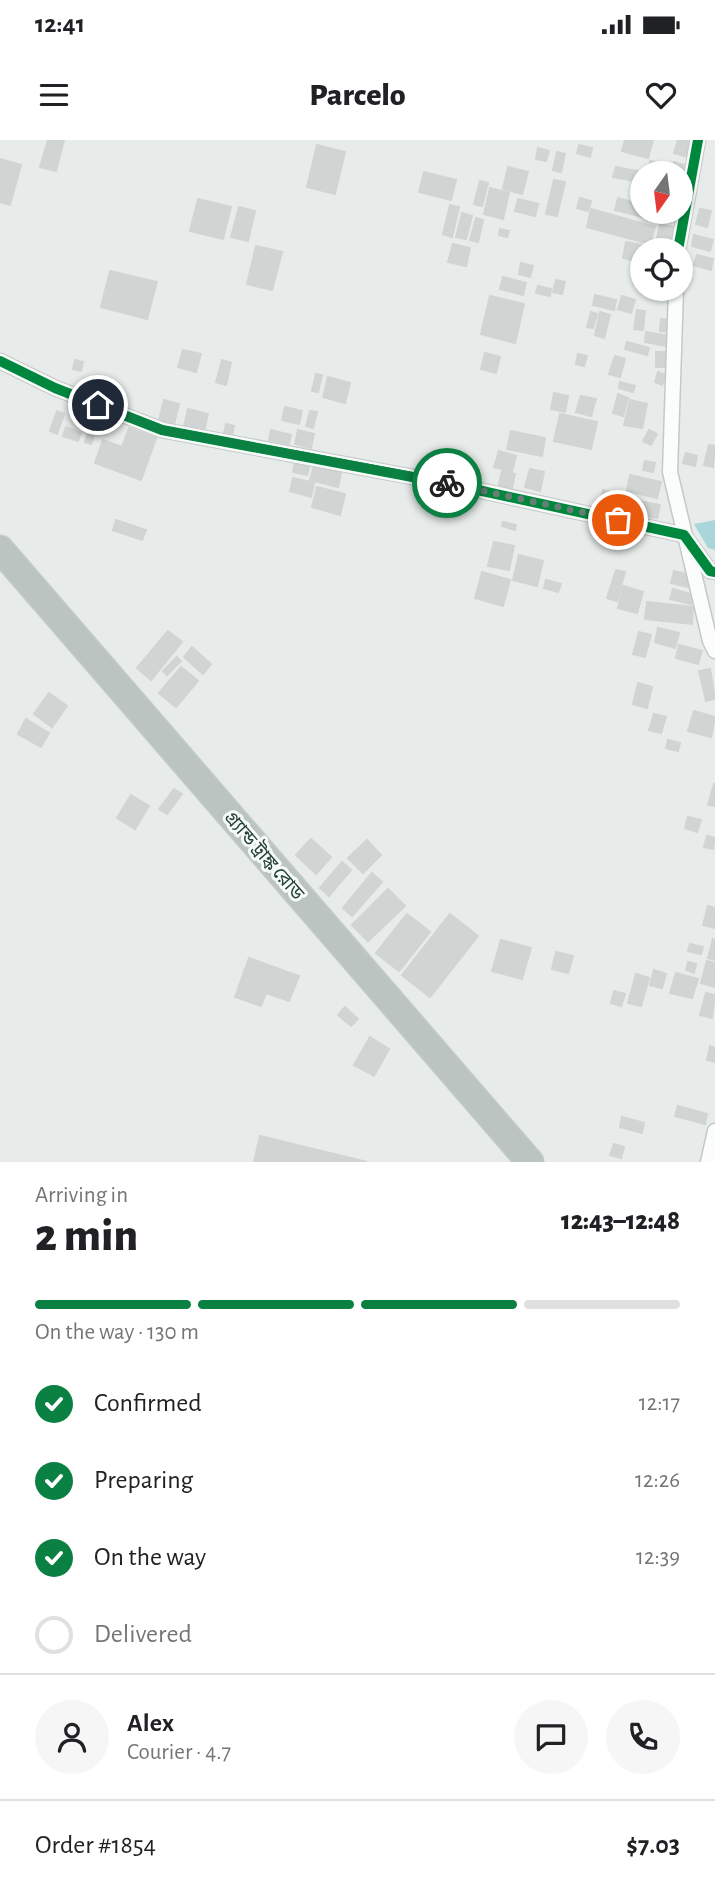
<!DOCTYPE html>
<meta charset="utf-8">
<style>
:root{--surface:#fff;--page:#f6f6f6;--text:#202124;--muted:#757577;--line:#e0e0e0;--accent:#0b8043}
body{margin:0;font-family:"Alegreya Sans","Noto Sans Bengali",sans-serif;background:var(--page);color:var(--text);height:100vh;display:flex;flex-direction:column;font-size:26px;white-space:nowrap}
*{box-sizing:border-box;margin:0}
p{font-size:23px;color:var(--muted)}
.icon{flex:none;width:38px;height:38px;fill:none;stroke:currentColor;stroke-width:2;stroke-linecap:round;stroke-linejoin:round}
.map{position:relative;height:1022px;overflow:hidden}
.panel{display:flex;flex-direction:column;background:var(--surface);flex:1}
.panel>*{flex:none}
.needle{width:46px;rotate:194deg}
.buttons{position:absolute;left:630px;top:21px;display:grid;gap:14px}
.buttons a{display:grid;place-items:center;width:63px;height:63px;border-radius:50%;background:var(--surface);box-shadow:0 2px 5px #0004;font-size:35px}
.pin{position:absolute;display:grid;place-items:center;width:60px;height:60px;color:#fff;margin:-30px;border:4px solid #fff;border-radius:50%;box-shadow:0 2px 7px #0007}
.courier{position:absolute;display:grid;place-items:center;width:70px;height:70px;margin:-35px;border:5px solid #0b8043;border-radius:50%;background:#fff;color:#222;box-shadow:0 2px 9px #0007}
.headline em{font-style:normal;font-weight:800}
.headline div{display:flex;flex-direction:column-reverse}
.headline{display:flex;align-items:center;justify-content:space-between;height:119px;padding:0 35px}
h1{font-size:46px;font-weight:800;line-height:52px}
.bar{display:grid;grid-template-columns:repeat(4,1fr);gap:10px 7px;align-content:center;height:84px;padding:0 35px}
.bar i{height:9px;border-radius:5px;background:var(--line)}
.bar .selected{background:var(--accent)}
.bar p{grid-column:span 4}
.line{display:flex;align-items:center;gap:18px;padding:0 35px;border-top:2px solid var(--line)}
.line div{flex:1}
.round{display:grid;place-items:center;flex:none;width:74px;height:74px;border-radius:37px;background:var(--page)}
ol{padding:0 35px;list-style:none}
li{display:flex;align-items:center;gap:21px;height:77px}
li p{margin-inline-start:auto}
li .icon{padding:7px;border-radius:50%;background:var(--accent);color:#fff;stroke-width:4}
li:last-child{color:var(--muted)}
li i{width:38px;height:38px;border:4px solid var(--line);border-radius:50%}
.status{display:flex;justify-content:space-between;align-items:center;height:49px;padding:0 35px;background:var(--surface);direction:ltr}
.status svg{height:19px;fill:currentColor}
header{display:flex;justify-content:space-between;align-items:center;height:91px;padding:0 35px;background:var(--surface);font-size:32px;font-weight:800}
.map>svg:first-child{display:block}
</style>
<div class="status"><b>12:41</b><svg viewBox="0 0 49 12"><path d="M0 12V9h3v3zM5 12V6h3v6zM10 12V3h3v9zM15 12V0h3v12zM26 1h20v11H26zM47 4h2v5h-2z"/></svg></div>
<header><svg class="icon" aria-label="menu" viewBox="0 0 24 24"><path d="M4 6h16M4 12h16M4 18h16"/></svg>Parcelo<svg class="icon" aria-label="heart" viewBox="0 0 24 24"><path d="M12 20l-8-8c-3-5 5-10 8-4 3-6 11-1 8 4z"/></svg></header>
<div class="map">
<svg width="715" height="1022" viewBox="0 0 715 1022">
<rect width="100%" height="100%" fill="#e7ecea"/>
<polygon fill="#a8d6da" points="715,380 715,410 708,408 694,384"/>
<g fill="#d0d5d3" stroke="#d0d5d3" stroke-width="2">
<polygon points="48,0 64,0 56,31 40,27"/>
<polygon points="625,0 653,0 648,18 622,11"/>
<polygon points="678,0 692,0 688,17 674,13"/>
<polygon points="317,5 345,12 335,54 307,47"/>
<polygon points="579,5 592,8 590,17 577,13"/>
<polygon points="538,8 549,11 546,21 536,19"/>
<polygon points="557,12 565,14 561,32 553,30"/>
<polygon points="0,19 21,25 10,65 0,62"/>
<polygon points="650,21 667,24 665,31 649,28"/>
<polygon points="674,22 684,25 681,39 681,33 671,33"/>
<polygon points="508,27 528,32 522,54 503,49"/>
<polygon points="616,27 642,32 640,42 613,37"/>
<polygon points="424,32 456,40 451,60 419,52"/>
<polygon points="554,40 565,42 557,76 546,74"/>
<polygon points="480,41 488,43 482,66 474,64"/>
<polygon points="490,48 509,53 503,79 484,74"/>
<polygon points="580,58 591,61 588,71 577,68"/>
<polygon points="618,58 642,65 642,72 662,72 659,81 615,70"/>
<polygon points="198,59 231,67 223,99 190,91"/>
<polygon points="518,59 538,64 535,76 515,71"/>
<polygon points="450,65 459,67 452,97 443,94"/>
<polygon points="239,67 255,71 248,101 231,97"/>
<polygon points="591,69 655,87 650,104 587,87"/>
<polygon points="700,69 711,71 707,87 696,84"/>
<polygon points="462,73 472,76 466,99 456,97"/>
<polygon points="476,78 483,80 478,102 470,100"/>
<polygon points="660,84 678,88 674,102 657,98"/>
<polygon points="500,89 509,91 507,97 499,95"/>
<polygon points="694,95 713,100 710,111 692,106"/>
<polygon points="626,102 648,106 647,110 642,110 642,122 623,118"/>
<polygon points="453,104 470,108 466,126 448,122"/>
<polygon points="256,106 282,112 272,150 247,144"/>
<polygon points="697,115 713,119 711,130 694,125"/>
<polygon points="521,123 533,126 530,137 519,134"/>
<polygon points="110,131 157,142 147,179 101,167"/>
<polygon points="503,137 526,143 523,155 500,149"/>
<polygon points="556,140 565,142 562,154 553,152"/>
<polygon points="538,146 551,149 550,156 536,153"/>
<polygon points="657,149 671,149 669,158 656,156"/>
<polygon points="595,155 616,160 614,170 593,165"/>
<polygon points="490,156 524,164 515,203 481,194"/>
<polygon points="622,156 635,160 631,173 618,169"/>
<polygon points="637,170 645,171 643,190 634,189"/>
<polygon points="591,172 597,174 593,188 587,187"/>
<polygon points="600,172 610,175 604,198 595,195"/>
<polygon points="661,179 671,180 670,192 660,191"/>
<polygon points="646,192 669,196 667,206 645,202"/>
<polygon points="627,202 649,208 647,215 625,209"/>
<polygon points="183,210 201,214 196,232 178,227"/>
<rect x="656" y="212" width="10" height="15"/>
<polygon points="485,213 500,217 496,233 481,229"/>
<polygon points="578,214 587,216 584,226 576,224"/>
<polygon points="615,216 625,219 620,237 609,234"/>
<polygon points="75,220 83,222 81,231 73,229"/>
<polygon points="222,220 231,223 226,245 216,242"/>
<polygon points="658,232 666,235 662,245 655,242"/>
<polygon points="316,234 322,235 318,252 312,251"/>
<polygon points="328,237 350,243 345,263 323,257"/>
<polygon points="620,242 635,246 633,252 619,248"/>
<polygon points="554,253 568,256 565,272 551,269"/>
<polygon points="618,254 628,258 623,276 613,273"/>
<polygon points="581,256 596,259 591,276 576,272"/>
<polygon points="164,260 179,264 174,284 159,280"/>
<polygon points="630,260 647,264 642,288 624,285"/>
<polygon points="79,266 102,274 97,286 75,278"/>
<polygon points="285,267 302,271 299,284 282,280"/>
<polygon points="188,269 208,274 204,291 184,286"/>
<polygon points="57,271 64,274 57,294 50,291"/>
<polygon points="310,271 317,272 313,288 306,286"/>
<polygon points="560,274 597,282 591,309 554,301"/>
<polygon points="226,284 234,286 232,295 224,293"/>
<polygon points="91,285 97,287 91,304 85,302"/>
<polygon points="66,287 81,293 78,301 63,296"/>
<polygon points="129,288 156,298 141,340 95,323 103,300 122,307"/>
<polygon points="271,290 291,295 289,304 269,300"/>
<polygon points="298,290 314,294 311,308 295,304"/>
<polygon points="649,290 657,294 651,305 643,301"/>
<polygon points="511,291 545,298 542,316 507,309"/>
<polygon points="709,305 715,306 713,327 704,325"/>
<polygon points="499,311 516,316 512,332 494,327"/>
<polygon points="686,313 697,316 695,326 683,323"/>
<polygon points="645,321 655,323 653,332 643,330"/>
<polygon points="295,323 309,327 307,335 293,332"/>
<polygon points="314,326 341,333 338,347 310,340"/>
<polygon points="530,329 544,332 540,351 525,347"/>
<polygon points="502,331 515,334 511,352 498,349"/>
<polygon points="630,335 661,342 657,358 627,351"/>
<polygon points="293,338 314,343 311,357 290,351"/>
<polygon points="317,347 345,354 340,375 312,367"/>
<polygon points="603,350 618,354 616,364 600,360"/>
<polygon points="623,358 660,365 657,378 620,370"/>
<polygon points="116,380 146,390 142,400 113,390"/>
<polygon points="503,382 516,385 515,390 502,386"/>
<polygon points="494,402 514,406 509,430 488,426"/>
<polygon points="519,415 543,421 537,446 513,440"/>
<polygon points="616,430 625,432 617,461 607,458"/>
<polygon points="674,431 691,435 688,447 671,443"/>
<polygon points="482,432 510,440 503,466 475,458"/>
<polygon points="546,440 561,444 558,452 544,448"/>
<polygon points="623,446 643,452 637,473 618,468"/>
<polygon points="673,449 694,455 691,464 670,459"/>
<polygon points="647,462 693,467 692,484 645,479"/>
<polygon points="658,488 679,493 675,508 655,502"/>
<polygon points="168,491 182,502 151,540 137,528"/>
<polygon points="639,492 651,495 645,517 633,514"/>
<polygon points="679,505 702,511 698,524 676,518"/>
<polygon points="192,507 211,524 203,534 184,517"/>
<polygon points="177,517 181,521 167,535 163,531"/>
<polygon points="181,527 198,541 176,567 159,553"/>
<polygon points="710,529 715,559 706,561 699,531"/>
<polygon points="638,543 652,547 647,568 633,564"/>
<polygon points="49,553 67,566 52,587 34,574"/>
<polygon points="694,571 715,577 711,597 688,591"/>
<polygon points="654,574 666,577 661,593 649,590"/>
<polygon points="26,579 49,593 41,607 18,594"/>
<polygon points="668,600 680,603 678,611 666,608"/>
<polygon points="714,644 715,644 715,666 708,665"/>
<polygon points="174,649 182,654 167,674 159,669"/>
<polygon points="131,655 149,666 135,689 117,678"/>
<polygon points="688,677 701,680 697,692 685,688"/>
<polygon points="707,696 715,698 713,709 704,707"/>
<polygon points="311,699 331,717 316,734 296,715"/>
<polygon points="367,700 381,715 363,733 348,718"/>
<polygon points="342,722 351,730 329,756 320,748"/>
<polygon points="372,733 382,742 352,776 343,768"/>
<polygon points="388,749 405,766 368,801 352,785"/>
<polygon points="708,766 715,768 715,788 703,785"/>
<polygon points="407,774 430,792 399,831 376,813"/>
<polygon points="450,774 478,796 430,857 402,835"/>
<polygon points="713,799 715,800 715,820 708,818"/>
<polygon points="501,800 531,808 522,839 492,831"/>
<polygon points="690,804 703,807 701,814 688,811"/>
<polygon points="556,812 573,816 568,833 552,829"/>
<polygon points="249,818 299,836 289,861 266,853 261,866 235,857"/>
<polygon points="707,821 715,823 715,847 701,843"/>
<polygon points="688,822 696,824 694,833 686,830"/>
<polygon points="654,830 666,834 662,848 650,845"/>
<polygon points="676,833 698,839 692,858 670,853"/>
<polygon points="636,834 649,838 641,866 628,863"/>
<polygon points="614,851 625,854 621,866 611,863"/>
<polygon points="706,853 715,855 712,878 700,875"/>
<polygon points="345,867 358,879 351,886 338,875"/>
<polygon points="370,897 389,909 374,936 354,925"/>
<polygon points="710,906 715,908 715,922 707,920"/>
<polygon points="678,966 707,974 705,984 675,976"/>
<polygon points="622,977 644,983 642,993 620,987"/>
<polygon points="260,996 367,1022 254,1022"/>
<polygon points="614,1004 624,1007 621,1018 610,1015"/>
</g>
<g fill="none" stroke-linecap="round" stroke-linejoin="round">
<defs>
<g id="street">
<polyline points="678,110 698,0"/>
<polyline points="676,149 670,332 710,501 715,511"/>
<polyline points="0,221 55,248 162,290 455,345 684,395 710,431 715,432"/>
<polyline points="708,1022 715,991"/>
</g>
<polyline id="highway" points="0,409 530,1022"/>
</defs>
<use href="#street" stroke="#c4c9c7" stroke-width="17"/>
<use href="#highway" stroke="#c2cbc8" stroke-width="29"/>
<use href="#street" stroke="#fbfcfc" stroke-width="14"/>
<use href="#highway" stroke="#bcc4c2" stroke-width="26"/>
<defs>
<g id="cycleway">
<polyline points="678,110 698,0"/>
<polyline points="0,221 55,248 162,290 455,345 684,395 710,431 715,432"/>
</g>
</defs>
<use href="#cycleway" stroke="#f6faf8" stroke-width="15"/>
<use href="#cycleway" stroke="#00873e" stroke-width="10"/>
</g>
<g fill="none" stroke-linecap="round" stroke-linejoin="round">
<polyline stroke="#687d76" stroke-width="7" stroke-dasharray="0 12.6" points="447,343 618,380"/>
<polyline stroke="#0b8043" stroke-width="9" points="98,265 162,290 447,343"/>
</g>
<g text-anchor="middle" stroke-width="6" stroke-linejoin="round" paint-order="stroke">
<g font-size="19" fill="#244137" stroke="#f6faf8">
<text transform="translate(265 715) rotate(49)" y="7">গ্র্যান্ড ট্রাঙ্ক রোড</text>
</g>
</g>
</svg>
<div class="buttons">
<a><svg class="needle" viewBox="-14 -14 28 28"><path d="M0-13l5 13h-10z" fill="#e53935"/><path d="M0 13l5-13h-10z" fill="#757577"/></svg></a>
<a><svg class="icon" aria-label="locate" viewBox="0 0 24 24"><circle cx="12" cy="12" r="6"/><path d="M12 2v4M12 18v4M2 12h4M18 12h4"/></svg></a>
</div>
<div class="pin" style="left:618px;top:380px;background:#ea580c"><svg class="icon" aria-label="bag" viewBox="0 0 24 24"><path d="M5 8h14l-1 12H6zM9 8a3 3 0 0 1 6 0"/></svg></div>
<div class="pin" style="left:98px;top:265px;background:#1f2937"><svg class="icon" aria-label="home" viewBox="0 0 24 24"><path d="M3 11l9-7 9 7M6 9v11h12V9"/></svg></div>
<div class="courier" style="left:447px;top:343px"><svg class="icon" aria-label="bike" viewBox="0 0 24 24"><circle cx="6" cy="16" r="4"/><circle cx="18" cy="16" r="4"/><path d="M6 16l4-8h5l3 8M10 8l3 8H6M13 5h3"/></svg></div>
</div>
<section class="panel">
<div class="headline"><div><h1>2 min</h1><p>Arriving in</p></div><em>12:43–12:48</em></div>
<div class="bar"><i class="selected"></i><i class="selected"></i><i class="selected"></i><i></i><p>On the way · 130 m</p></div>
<ol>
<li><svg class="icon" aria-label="check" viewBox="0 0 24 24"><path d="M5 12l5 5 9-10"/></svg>Confirmed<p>12:17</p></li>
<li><svg class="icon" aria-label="check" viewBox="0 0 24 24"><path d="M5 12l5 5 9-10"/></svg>Preparing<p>12:26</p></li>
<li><svg class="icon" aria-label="check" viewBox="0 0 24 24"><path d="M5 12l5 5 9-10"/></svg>On the way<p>12:39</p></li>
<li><i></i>Delivered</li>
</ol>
<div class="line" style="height:126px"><a class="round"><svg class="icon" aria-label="person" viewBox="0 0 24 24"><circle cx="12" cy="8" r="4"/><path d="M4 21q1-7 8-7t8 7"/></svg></a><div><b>Alex</b><p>Courier · 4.7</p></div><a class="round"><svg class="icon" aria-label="chat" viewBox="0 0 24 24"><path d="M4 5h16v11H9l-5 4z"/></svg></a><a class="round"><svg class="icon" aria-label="phone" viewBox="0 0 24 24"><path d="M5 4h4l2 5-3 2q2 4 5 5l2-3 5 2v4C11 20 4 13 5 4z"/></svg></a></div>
<div class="line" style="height:91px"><div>Order #1854</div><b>$7.03</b></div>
</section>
